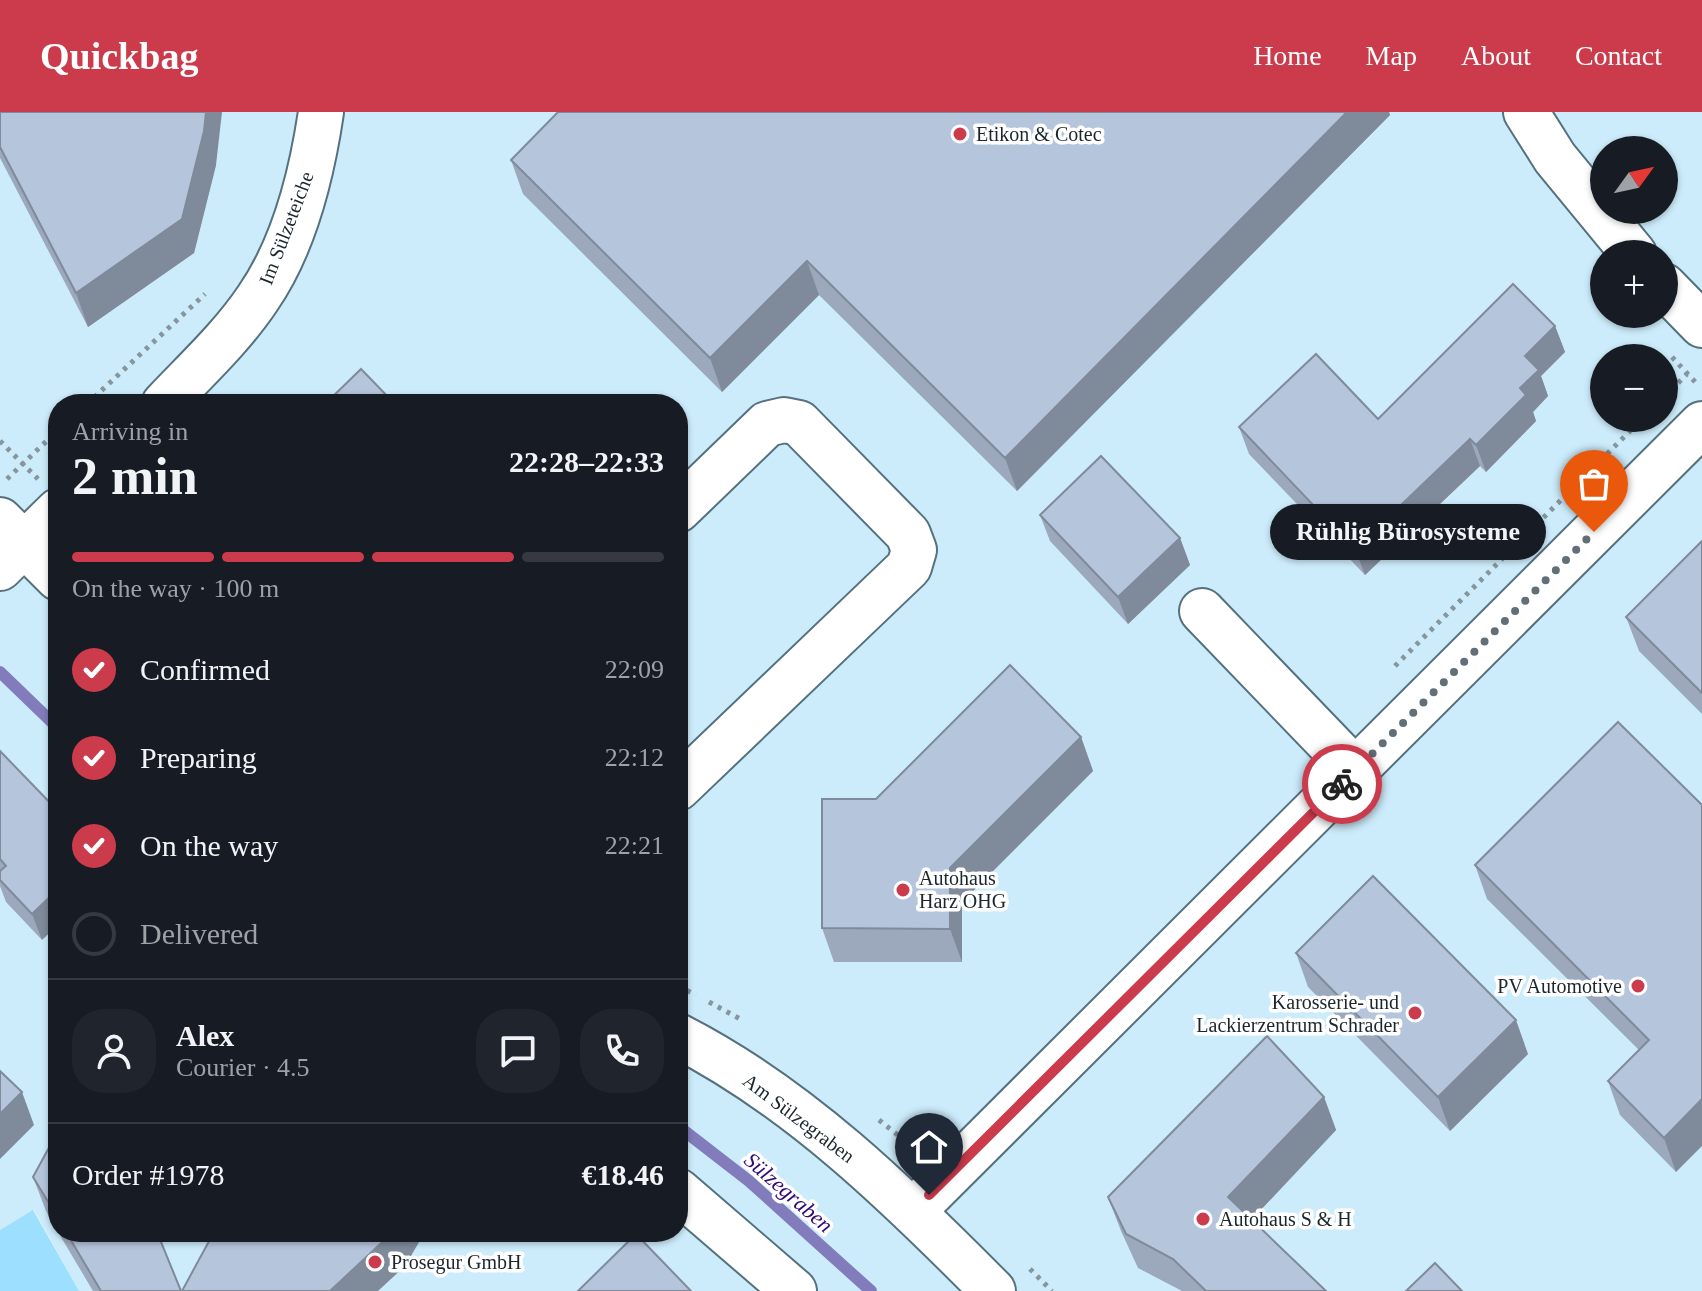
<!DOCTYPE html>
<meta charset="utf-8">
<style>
:root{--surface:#171b24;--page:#20242c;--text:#f1f3f6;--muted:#9ea1a6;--line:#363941;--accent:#cc3b4b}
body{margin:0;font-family:"Times New Roman",serif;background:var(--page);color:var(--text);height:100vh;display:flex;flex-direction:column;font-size:30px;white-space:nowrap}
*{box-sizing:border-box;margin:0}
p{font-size:26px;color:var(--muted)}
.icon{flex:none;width:44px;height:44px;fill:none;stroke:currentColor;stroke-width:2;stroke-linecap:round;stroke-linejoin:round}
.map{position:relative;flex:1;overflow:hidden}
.drawer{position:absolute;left:48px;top:282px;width:640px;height:848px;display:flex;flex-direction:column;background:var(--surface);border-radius:32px;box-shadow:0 2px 6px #0004}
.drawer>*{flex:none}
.needle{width:52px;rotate:57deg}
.fabs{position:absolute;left:1590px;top:24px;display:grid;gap:16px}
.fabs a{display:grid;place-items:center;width:88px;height:88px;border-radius:50%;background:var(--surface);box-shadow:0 2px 6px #0004;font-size:40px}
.pin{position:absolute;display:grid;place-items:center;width:68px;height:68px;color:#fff;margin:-82px -34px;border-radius:50% 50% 50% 0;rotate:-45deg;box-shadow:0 0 8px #0007}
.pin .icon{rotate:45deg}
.courier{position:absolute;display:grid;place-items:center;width:80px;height:80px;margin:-40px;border:6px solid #cc3b4b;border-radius:50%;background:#fff;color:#222;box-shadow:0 2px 10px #0007}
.bubble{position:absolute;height:56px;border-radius:28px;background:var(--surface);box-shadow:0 2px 6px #0004;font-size:26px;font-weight:700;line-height:56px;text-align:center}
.head em{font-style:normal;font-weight:700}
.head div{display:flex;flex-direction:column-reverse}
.head{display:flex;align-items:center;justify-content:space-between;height:136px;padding:0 24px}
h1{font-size:52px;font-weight:700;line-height:60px}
.bar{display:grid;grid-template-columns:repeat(4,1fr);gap:12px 8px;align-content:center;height:96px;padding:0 24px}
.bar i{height:10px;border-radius:6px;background:var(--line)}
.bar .active{background:var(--accent)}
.bar p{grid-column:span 4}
.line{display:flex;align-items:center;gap:20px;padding:0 24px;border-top:2px solid var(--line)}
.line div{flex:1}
.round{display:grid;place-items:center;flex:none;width:84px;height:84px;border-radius:32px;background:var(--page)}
ol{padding:0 24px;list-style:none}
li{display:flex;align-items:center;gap:24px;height:88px}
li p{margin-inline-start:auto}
li .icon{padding:8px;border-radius:50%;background:var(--accent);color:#fff;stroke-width:4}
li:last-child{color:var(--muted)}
li i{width:44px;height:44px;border:4px solid var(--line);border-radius:50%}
header{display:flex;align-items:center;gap:48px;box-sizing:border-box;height:112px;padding:0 40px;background:var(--accent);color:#fff}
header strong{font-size:38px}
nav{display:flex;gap:44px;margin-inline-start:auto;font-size:28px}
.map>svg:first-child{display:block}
</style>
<header>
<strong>Quickbag</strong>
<nav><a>Home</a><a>Map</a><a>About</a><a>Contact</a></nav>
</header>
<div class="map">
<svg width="1702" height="1179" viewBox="0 0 1702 1179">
<rect width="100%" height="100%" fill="#e4f6ff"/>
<path fill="#cdecfb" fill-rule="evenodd" d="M0,0H1702V1179H79L34,1098L0,1118ZM1604,38H1664V98H1604ZM1604,142H1664V202H1604ZM1604,246H1664V306H1604ZM58,292H678V1120H58Z"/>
<polygon fill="#9ddffe" points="33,1098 79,1179 0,1179 0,1118"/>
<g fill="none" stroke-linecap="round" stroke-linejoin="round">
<g stroke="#827cbc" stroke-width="12">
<polyline points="0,560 58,616"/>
<polyline points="678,1014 749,1069 871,1179"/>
</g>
<defs>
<g id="minor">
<polyline points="1526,0 1555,46 1634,142"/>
<polyline points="1664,174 1702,213"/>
<path d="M164,292C196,258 232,225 258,186C294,134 312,61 321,0"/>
<polyline points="678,398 767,312 784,308 799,311 908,422 914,438 909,455 678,676"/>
<polyline points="0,408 58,466"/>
<polyline points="0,456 58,399"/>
<polyline points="1202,499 1355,658"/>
<path d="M678,924C798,985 899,1084 993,1179"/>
<polyline points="678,1079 794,1179"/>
<polyline points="914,1098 1702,312"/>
</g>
</defs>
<use href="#minor" stroke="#56717e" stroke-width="48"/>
<g stroke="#87959d" stroke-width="5" stroke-dasharray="4 6" stroke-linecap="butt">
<polyline points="1672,245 1698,273"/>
<polyline points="1664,285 1687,262"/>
<polyline points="87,292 205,182"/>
<polyline points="0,329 38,367"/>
<polyline points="7,367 58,318"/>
<polyline points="1395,554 1643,306"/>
<polyline points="678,874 696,883"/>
<polyline points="709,890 742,908"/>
<polyline points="879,1008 915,1037"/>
<polyline points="1030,1157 1052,1179"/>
</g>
<use href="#minor" stroke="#fff" stroke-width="44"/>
</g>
<g fill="#9ca9bd">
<polygon points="0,0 216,53 194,141 88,215 0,46"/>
<polygon points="558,0 1389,0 1390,3 1017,379 819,183 722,280 523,82 511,48"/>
<polygon points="1555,214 1565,240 1541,264 1548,284 1533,300 1536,309 1486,360 1480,354 1365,463 1249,342 1239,315 1378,307"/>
<polygon points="1040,403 1180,426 1190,453 1128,512 1050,429"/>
<polygon points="1702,429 1702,602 1639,539 1626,505"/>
<polygon points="1081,625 1093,659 962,790 962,850 834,850 822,816 876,687"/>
<polygon points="0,639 42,828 6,790 0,774"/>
<polygon points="1702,693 1676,1060 1620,1003 1608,969 1639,938 1487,787 1475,753"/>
<polygon points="1296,841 1528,942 1450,1019 1308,875"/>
<polygon points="1324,985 1336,1018 1252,1107 1326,1179 1182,1179 1138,1156 1121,1119 1108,1085"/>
<polygon points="58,1019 58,1120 46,1099 33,1065"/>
<polygon points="58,1120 160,1120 163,1135 181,1179 93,1179"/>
</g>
<g fill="#7f8a9a">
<polygon points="206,0 222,0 216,53 194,141 88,215 76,181"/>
<polygon points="1347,0 1389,0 1390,3 1017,379 1005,346"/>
<polygon points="807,149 819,183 722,280 710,246"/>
<polygon points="1555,214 1565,240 1541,264 1548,284 1533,300 1536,309 1486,360 1476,333 1520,276 1525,244"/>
<polygon points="1470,327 1480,354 1365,463 1355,437"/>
<polygon points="1180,426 1190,453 1128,512 1118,485"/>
<polygon points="1081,625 1093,659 962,790 962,850 950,817 950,756"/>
<polygon points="58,777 58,813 42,828 32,802"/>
<polygon points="1516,908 1528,942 1450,1019 1438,985"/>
<polygon points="22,980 34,1013 0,1047 0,1002"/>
<polygon points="1324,985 1336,1018 1241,1119 1228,1085"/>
<polygon points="1702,987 1702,1034 1676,1060 1664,1026"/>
<polygon points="393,1120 425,1120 405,1154 378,1179 330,1179"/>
</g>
<g fill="#b5c5dc" stroke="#7f8a9a" stroke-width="2">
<polygon points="0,0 206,0 204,19 182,107 76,181 0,35"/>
<polygon points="558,0 1347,0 1005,346 807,149 710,246 511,48"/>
<polygon points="1513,172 1555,214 1525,244 1539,258 1520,276 1526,283 1476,333 1470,327 1355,437 1239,315 1316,242 1378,307"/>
<polygon points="361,257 395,292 325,292"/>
<polygon points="1101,344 1180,426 1118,485 1040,403"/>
<polygon points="1702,429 1702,581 1626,505"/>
<polygon points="1010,553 1081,625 950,756 950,817 822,816 822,687 876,687"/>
<polygon points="1618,610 1702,693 1702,987 1664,1026 1608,969 1649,928 1475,753"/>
<polygon points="0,639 58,699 58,719 56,721 58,723 58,777 32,802 0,768 0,759 6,754 0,747"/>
<polygon points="1373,764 1516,908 1438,985 1296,841"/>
<polygon points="1267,924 1324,985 1228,1085 1326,1179 1206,1179 1173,1147 1126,1122 1108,1085"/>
<polygon points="0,959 22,980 0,1002"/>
<polygon points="58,1019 58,1106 33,1065"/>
<polygon points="66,1120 157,1120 181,1179 101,1179"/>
<polygon points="214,1120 393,1120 330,1179 182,1179"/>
<polygon points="636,1122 691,1179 578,1179"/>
<polygon points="1435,1151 1462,1179 1406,1179"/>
</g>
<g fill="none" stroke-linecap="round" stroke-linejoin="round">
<polyline stroke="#626f76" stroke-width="8" stroke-dasharray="0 14.4" points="1342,672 1594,420"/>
<polyline stroke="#cc3b4b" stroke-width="10" points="929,1083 1342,672"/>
</g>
<g fill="#cc3b4b" stroke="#fff" stroke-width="3">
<circle cx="960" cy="22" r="8"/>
<circle cx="903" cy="778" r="8"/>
<circle cx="1638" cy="874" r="8"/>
<circle cx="1415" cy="901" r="8"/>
<circle cx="1203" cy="1107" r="8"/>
<circle cx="375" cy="1150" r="8"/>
</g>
<g text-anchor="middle" stroke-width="7" stroke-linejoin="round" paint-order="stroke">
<g font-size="20" fill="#1c272c" stroke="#fff" text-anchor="start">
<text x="976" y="29">Etikon &amp; Cotec</text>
<text x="919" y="773">Autohaus<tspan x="919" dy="23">Harz OHG</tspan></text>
<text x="1622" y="881" text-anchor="end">PV Automotive</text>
<text x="1399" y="897" text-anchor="end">Karosserie- und<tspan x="1399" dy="23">Lackierzentrum Schrader</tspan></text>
<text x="1219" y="1114">Autohaus S &amp; H</text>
<text x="391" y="1157">Prosegur GmbH</text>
</g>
<g font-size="20" fill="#1c272c" stroke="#fff">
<text transform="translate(286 116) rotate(-69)" y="7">Im Sülzeteiche</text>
<text transform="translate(799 1006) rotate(37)" y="7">Am Sülzegraben</text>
</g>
<g font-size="22" font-style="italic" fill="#310973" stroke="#fff">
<text transform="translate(789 1080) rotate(41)" y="8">Sülzegraben</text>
</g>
</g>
</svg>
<div class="fabs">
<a><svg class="needle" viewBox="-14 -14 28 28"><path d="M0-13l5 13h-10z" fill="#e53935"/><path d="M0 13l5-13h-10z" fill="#9ea1a6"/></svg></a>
<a>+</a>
<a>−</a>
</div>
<div class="pin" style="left:1594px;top:420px;background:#ea580c"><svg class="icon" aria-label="bag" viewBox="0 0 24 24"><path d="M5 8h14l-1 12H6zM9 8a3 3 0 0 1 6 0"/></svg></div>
<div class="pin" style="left:929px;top:1083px;background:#1f2937"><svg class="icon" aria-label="home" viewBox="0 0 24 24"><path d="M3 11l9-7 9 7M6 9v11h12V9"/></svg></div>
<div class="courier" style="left:1342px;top:672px"><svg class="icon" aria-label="bike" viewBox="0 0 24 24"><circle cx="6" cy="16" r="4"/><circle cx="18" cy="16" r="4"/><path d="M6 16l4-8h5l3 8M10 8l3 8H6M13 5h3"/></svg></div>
<div class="bubble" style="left:1270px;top:392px;width:276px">Rühlig Bürosysteme</div>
<section class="drawer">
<div class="head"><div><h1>2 min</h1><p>Arriving in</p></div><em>22:28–22:33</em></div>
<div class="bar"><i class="active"></i><i class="active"></i><i class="active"></i><i></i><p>On the way · 100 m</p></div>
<ol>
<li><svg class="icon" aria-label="check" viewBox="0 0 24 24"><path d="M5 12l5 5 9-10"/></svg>Confirmed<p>22:09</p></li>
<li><svg class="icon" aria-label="check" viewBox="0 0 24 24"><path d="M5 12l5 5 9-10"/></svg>Preparing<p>22:12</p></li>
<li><svg class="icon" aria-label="check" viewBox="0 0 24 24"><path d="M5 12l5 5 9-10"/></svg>On the way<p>22:21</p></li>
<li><i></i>Delivered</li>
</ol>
<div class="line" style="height:144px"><a class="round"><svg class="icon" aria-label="person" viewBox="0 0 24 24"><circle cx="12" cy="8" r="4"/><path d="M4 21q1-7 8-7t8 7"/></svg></a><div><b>Alex</b><p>Courier · 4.5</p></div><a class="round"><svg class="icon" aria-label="chat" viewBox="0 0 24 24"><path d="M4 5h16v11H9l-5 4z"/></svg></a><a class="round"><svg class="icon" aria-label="phone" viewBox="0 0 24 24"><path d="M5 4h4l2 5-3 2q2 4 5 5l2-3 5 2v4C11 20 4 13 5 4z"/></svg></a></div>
<div class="line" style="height:104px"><div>Order #1978</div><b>€18.46</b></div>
</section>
</div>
